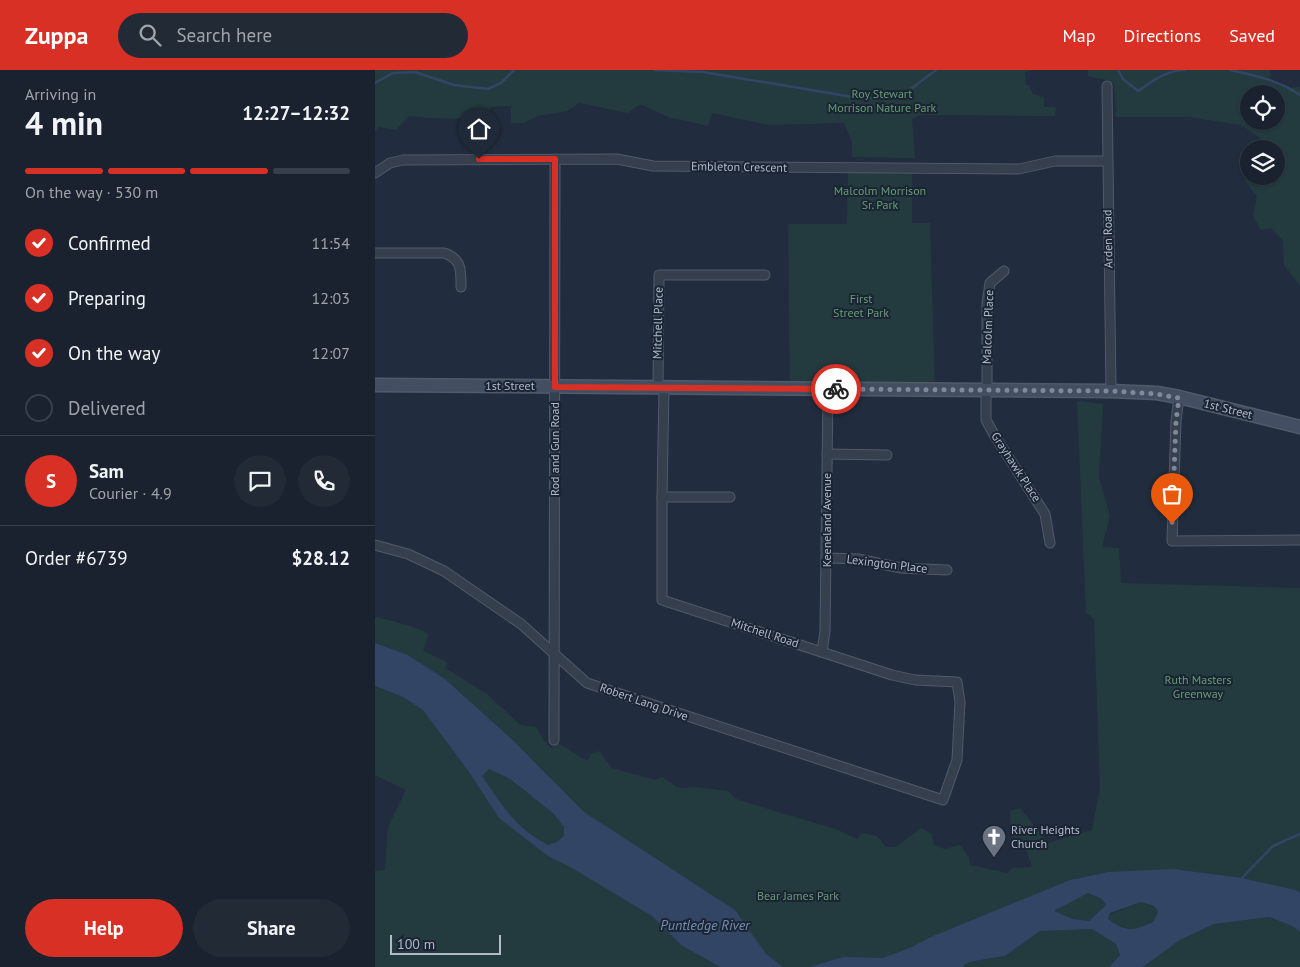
<!DOCTYPE html>
<meta charset="utf-8">
<style>
:root{--surface:#19222e;--page:#222a36;--text:#f1f3f6;--muted:#9fa4aa;--line:#373f4a;--accent:#d93025}
body{margin:0;font-family:"PT Sans",sans-serif;background:var(--page);color:var(--text);height:100vh;display:flex;flex-direction:column;font-size:19px;white-space:nowrap}
*{box-sizing:border-box;margin:0}
p{font-size:16px;color:var(--muted)}
.icon{flex:none;width:28px;height:28px;fill:none;stroke:currentColor;stroke-width:2;stroke-linecap:round;stroke-linejoin:round}
.map{position:relative;flex:1;overflow:hidden}
.details{display:flex;flex-direction:column;background:var(--surface);width:375px}
.details>*{flex:none}
.buttons{position:absolute;left:865px;top:15px;display:grid;gap:10px}
.buttons a{display:grid;place-items:center;width:45px;height:45px;border-radius:50%;background:var(--surface);box-shadow:0 1px 4px #0004,0 0 0 1px var(--line);font-size:25px}
.scale{position:absolute;left:15px;bottom:12px;width:111px;box-sizing:border-box;padding-left:5px;border:2px solid #b1baca;border-top:0;font-size:14px;line-height:18px;white-space:nowrap;color:#b1baca;-webkit-text-stroke:4px #1b2433;paint-order:stroke}
.pin{position:absolute;display:grid;place-items:center;width:42px;height:42px;color:#fff;margin:-51px -21px;border-radius:50% 50% 50% 0;rotate:-45deg;box-shadow:0 0 5px #0007}
.pin .icon{rotate:45deg}
.courier{position:absolute;display:grid;place-items:center;width:50px;height:50px;margin:-25px;border:4px solid #d93025;border-radius:50%;background:#fff;color:#222;box-shadow:0 1px 6px #0007}
.head em{font-style:normal;font-weight:800}
.head div{display:flex;flex-direction:column-reverse}
.head{display:flex;align-items:center;justify-content:space-between;height:85px;padding:0 25px}
h1{font-size:32px;font-weight:800;line-height:38px}
.bar{display:grid;grid-template-columns:repeat(4,1fr);gap:8px 5px;align-content:center;height:60px;padding:0 25px}
.bar i{height:6px;border-radius:4px;background:var(--line)}
.bar .selected{background:var(--accent)}
.bar p{grid-column:span 4}
.line{display:flex;align-items:center;gap:12px;padding:0 25px;border-top:1px solid var(--line)}
.line div{flex:1}
.round{display:grid;place-items:center;flex:none;width:52px;height:52px;border-radius:26px;background:var(--page)}
ol{padding:0 25px;list-style:none}
li{display:flex;align-items:center;gap:15px;height:55px}
li p{margin-inline-start:auto}
li .icon{padding:5px;border-radius:50%;background:var(--accent);color:#fff;stroke-width:4}
li:last-child{color:var(--muted)}
li i{width:28px;height:28px;border:2px solid var(--line);border-radius:50%}
.action{display:flex;gap:10px;margin-top:auto;padding:10px 25px}
.action a{flex:1;height:58px;border-radius:30px;background:var(--accent);color:#fff;font-size:20px;font-weight:800;line-height:58px;text-align:center}
.action a+a{background:var(--page);color:var(--text)}
header{display:flex;align-items:center;gap:30px;box-sizing:border-box;height:70px;padding:0 25px;background:var(--accent);color:#fff}
header strong{font-size:24px}
nav{display:flex;gap:28px;margin-inline-start:auto;font-size:18px}
.search{width:350px;height:45px;background:var(--page);display:flex;align-items:center;gap:12px;box-sizing:border-box;padding:0 18px;border-radius:28px;color:var(--muted);font-size:19px}
main{display:flex;flex:1;min-height:0}
.map>svg:first-child{display:block}
</style>
<header>
<strong>Zuppa</strong>
<div class="search"><svg class="icon" aria-label="search" viewBox="0 0 24 24"><circle cx="10" cy="10" r="6"/><path d="M15 15l6 6"/></svg>Search here</div>
<nav><a>Map</a><a>Directions</a><a>Saved</a></nav>
</header>
<main>
<section class="details">
<div class="head"><div><h1>4 min</h1><p>Arriving in</p></div><em>12:27–12:32</em></div>
<div class="bar"><i class="selected"></i><i class="selected"></i><i class="selected"></i><i></i><p>On the way · 530 m</p></div>
<ol>
<li><svg class="icon" aria-label="check" viewBox="0 0 24 24"><path d="M5 12l5 5 9-10"/></svg>Confirmed<p>11:54</p></li>
<li><svg class="icon" aria-label="check" viewBox="0 0 24 24"><path d="M5 12l5 5 9-10"/></svg>Preparing<p>12:03</p></li>
<li><svg class="icon" aria-label="check" viewBox="0 0 24 24"><path d="M5 12l5 5 9-10"/></svg>On the way<p>12:07</p></li>
<li><i></i>Delivered</li>
</ol>
<div class="line" style="height:90px"><b class="round" style="background:var(--accent);color:#fff">S</b><div><b>Sam</b><p>Courier · 4.9</p></div><a class="round"><svg class="icon" aria-label="chat" viewBox="0 0 24 24"><path d="M4 5h16v11H9l-5 4z"/></svg></a><a class="round"><svg class="icon" aria-label="phone" viewBox="0 0 24 24"><path d="M5 4h4l2 5-3 2q2 4 5 5l2-3 5 2v4C11 20 4 13 5 4z"/></svg></a></div>
<div class="line" style="height:65px"><div>Order #6739</div><b>$28.12</b></div>
<div class="action"><a>Help</a><a>Share</a></div>
</section>
<div class="map">
<svg width="925" height="897" viewBox="0 0 925 897">
<rect width="100%" height="100%" fill="#212d3e"/>
<g fill="#233b3f" fill-rule="evenodd">
<polygon points="0,0 659,0 650,2 651,15 654,15 658,24 669,27 669,37 681,37 680,46 544,45 537,49 540,88 477,87 477,71 469,53 394,55 337,43 333,56 293,47 265,34 253,43 204,33 192,41 163,46 149,53 136,53 136,36 116,37 112,49 53,48 34,46 21,60 4,57 0,61"/>
<path d="M713,0H856L857,2L862,0H894L896,2L893,11L915,18L925,17V216L909,195L908,171L896,158L886,160L878,147L882,126L869,110L875,108V106H901V79H896L885,68L866,55L814,47H742L740,46L741,43L739,15L732,10L713,6ZM874,24H901V51H874Z"/>
<polygon points="473,102 537,102 537,153 555,153 560,320 415,318 413,154 472,154"/>
<polygon points="702,331 728,334 724,407 735,446 727,477 744,478 746,513 925,518 925,823 921,820 867,808 733,802 695,810 663,824 660,832 505,897 397,897 175,715 176,708 139,671 70,609 33,585 0,573 0,548 2,547 39,557 54,564 48,581 72,592 70,598 112,624 145,655 161,657 168,670 178,679 179,670 208,689 213,690 216,684 224,681 237,698 280,710 287,707 302,717 308,718 320,717 353,721 361,729 463,760 482,769 487,763 502,766 511,777 521,777 546,758 557,764 558,774 569,779 585,775 594,787 595,795 632,803 638,798 657,797 651,779 636,765 635,741 645,738 673,773 717,760 725,718 719,548 711,543"/>
<polygon points="0,616 28,627 48,640 96,705 107,705 114,699 135,709 179,744 189,757 189,766 277,846 306,875 345,897 0,897 0,801 10,800 13,757 31,720 0,705"/>
<polygon points="713,823 727,829 731,835 714,851 698,849 678,841"/>
<polygon points="766,832 779,836 783,842 778,852 761,860 746,858 733,849 735,844"/>
<polygon points="895,847 919,857 925,862 925,897 768,897 805,870 839,854"/>
<polygon points="717,859 741,874 745,885 734,897 587,897 594,892 630,886 665,861"/>
</g>
<g fill="#324565" fill-rule="evenodd">
<path d="M0,573L33,585L70,609L139,671L209,742L360,840L391,884L408,897H345L306,875L277,846L197,798L173,786L124,748L96,705L48,640L28,627L0,616ZM114,699L135,709L179,744L189,757V766L182,772L173,775C140,758 127,735 107,706Z"/>
<path d="M798,799L867,808L921,820L925,823V862L919,857L895,847L839,854L805,870L768,897H734L745,885L741,874L717,859L665,861L630,886L594,892L587,897H435L468,887L508,888L537,877L556,867L695,810L733,802ZM713,823L727,829L731,835L714,851L698,849L679,841ZM766,832L779,836L783,842L778,852C756,862 752,862 733,849L735,843Z"/>
</g>
<g fill="none" stroke-linecap="round" stroke-linejoin="round">
<g stroke="#324565" stroke-width="2.5">
<polyline points="279,0 328,2 484,28 525,27 561,0"/>
<path d="M743,0L748,9L763,21C778,11 792,0 810,0"/>
<path d="M855,0C879,5 905,11 925,25"/>
<polyline points="0,13 18,3 40,2 79,15 113,19 126,13 139,0"/>
<polyline points="867,808 898,776 925,764"/>
</g>
<defs>
<g id="street">
<polyline points="732,16 736,321"/>
<polyline points="0,103 15,93 28,90 242,89 278,96 644,99 680,91 732,91"/>
<path d="M0,183H69C87,189 86,200 86,217"/>
<polyline points="283,318 284,205 390,205"/>
<polyline points="611,320 611,350 621,368 670,444 675,473"/>
<polyline points="612,320 612,233 615,213 629,201"/>
<polyline points="804,327 801,351 797,471 925,470"/>
<polyline points="452,384 512,385"/>
<polyline points="287,427 355,427"/>
<polyline points="0,475 33,484 69,501 146,554 212,613 568,730 582,690 585,632 582,612 540,610 517,605 287,530 287,427 289,318"/>
<polyline points="452,488 483,489 526,498 572,500"/>
<polyline points="447,582 450,561 453,319"/>
<polyline points="179,670 180,89"/>
</g>
<polyline id="secondary" points="0,315 736,321 782,323 804,327 925,357"/>
</defs>
<use href="#street" stroke="#515a69" stroke-width="11"/>
<use href="#secondary" stroke="#515a69" stroke-width="15"/>
<use href="#street" stroke="#353f4e" stroke-width="9"/>
<use href="#secondary" stroke="#434e62" stroke-width="12"/>
</g>
<g fill="none" stroke-linecap="round" stroke-linejoin="round">
<polyline stroke="#7f8999" stroke-width="5" stroke-dasharray="0 9" points="461,319 736,321 782,324 804,328 801,351 797,454"/>
<polyline stroke="#d93025" stroke-width="6" points="104,89 180,89 180,317 461,319"/>
</g>
<defs>
<symbol id="church-pin" viewBox="-11 -11 22 30"><path d="M0 17L-7.5 6A9.5 9.5 0 1 1 7.5 6Z" fill="#6b7280" stroke="#1b2433"/><path d="M-1.2-6h2.4v3.5h3.3v2.4h-3.3V6h-2.4V-.1h-3.3v-2.4h3.3Z" fill="#fff"/></symbol>
</defs>
<g fill-rule="evenodd">
<use href="#church-pin" x="605" y="753" width="28" height="38"/>
</g>
<g text-anchor="middle" stroke-width="4" stroke-linejoin="round" paint-order="stroke">
<g font-size="12" fill="#669d74" stroke="#1b2433">
<text x="507" y="28">Roy Stewart<tspan x="507" dy="14">Morrison Nature Park</tspan></text>
<text x="505" y="125">Malcolm Morrison<tspan x="505" dy="14">Sr. Park</tspan></text>
<text x="486" y="233">First<tspan x="486" dy="14">Street Park</tspan></text>
<text x="823" y="614">Ruth Masters<tspan x="823" dy="14">Greenway</tspan></text>
<text x="423" y="830">Bear James Park</text>
</g>
<g font-size="12" fill="#b1baca" stroke="#1b2433">
<text transform="translate(364 97) rotate(1)" y="4">Embleton Crescent</text>
<text transform="translate(733 169) rotate(-91)" y="4">Arden Road</text>
<text transform="translate(283 253) rotate(-89)" y="4">Mitchell Place</text>
<text transform="translate(613 257) rotate(-88)" y="4">Malcolm Place</text>
<text x="135" y="320">1st Street</text>
<text transform="translate(853 339) rotate(14)" y="4">1st Street</text>
<text transform="translate(180 379) rotate(-90)" y="4">Rod and Gun Road</text>
<text transform="translate(641 397) rotate(57)" y="4">Grayhawk Place</text>
<text transform="translate(452 450) rotate(-90)" y="4">Keeneland Avenue</text>
<text transform="translate(512 494) rotate(7)" y="4">Lexington Place</text>
<text transform="translate(390 563) rotate(18)" y="4">Mitchell Road</text>
<text transform="translate(269 632) rotate(19)" y="4">Robert Lang Drive</text>
</g>
<g font-size="12" fill="#b1baca" stroke="#1b2433" text-anchor="start">
<text x="636" y="764">River Heights<tspan x="636" dy="14">Church</tspan></text>
</g>
<g font-size="14" font-style="italic" fill="#768eb4" stroke="#1b2433">
<text x="330" y="860">Puntledge River</text>
</g>
</g>
</svg>
<div class="buttons">
<a><svg class="icon" aria-label="locate" viewBox="0 0 24 24"><circle cx="12" cy="12" r="6"/><path d="M12 2v4M12 18v4M2 12h4M18 12h4"/></svg></a>
<a><svg class="icon" aria-label="layers" viewBox="0 0 24 24"><path d="M12 4l9 5-9 5-9-5zM3 14l9 5 9-5"/></svg></a>
</div>
<div class="scale">100 m</div>
<div class="pin" style="left:797px;top:454px;background:#ea580c"><svg class="icon" aria-label="bag" viewBox="0 0 24 24"><path d="M5 8h14l-1 12H6zM9 8a3 3 0 0 1 6 0"/></svg></div>
<div class="pin" style="left:104px;top:89px;background:#1f2937"><svg class="icon" aria-label="home" viewBox="0 0 24 24"><path d="M3 11l9-7 9 7M6 9v11h12V9"/></svg></div>
<div class="courier" style="left:461px;top:319px"><svg class="icon" aria-label="bike" viewBox="0 0 24 24"><circle cx="6" cy="16" r="4"/><circle cx="18" cy="16" r="4"/><path d="M6 16l4-8h5l3 8M10 8l3 8H6M13 5h3"/></svg></div>
</div>
</main>
